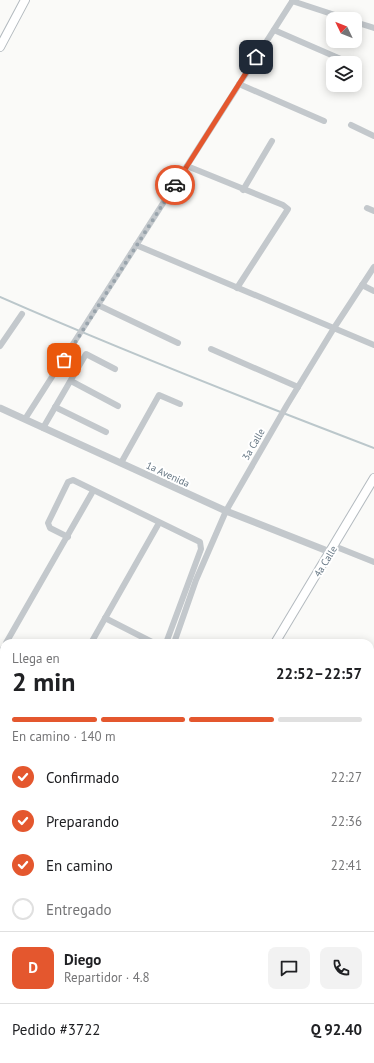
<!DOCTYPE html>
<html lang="es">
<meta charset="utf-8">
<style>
:root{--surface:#fff;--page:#f2f2f2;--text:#202124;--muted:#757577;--line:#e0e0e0;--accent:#e4572e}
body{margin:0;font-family:"PT Sans",sans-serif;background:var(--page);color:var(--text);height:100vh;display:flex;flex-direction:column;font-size:15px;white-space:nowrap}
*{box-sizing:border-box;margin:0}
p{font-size:13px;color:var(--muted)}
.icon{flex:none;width:22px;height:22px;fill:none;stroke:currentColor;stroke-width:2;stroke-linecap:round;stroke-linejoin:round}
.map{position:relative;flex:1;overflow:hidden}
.details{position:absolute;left:0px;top:639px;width:374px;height:424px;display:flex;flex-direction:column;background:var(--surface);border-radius:12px 12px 0 0;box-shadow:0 2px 10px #0003}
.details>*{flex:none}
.needle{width:26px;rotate:313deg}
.buttons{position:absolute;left:326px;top:12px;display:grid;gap:8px}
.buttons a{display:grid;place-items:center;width:36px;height:36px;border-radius:8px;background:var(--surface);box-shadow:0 2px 10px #0003;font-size:20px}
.pin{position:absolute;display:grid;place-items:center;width:34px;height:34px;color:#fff;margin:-17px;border-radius:8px;box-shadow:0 2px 6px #0006}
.courier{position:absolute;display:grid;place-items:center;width:40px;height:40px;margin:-20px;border:3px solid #e4572e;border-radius:50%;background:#fff;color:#222;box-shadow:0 1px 5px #0007}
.headline em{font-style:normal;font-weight:600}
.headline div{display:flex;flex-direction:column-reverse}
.headline{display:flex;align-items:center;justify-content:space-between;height:68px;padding:0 12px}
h1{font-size:26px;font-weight:600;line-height:30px}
.bar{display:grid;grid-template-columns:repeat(4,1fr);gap:6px 4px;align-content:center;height:48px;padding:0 12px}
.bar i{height:5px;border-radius:3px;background:var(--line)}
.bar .active{background:var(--accent)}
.bar p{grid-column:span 4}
.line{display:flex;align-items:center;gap:10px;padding:0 12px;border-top:1px solid var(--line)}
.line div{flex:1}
.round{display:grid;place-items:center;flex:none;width:42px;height:42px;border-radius:8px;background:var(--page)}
ol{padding:0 12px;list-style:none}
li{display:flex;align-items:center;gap:12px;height:44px}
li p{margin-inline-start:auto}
li .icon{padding:4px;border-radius:50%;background:var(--accent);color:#fff;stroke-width:4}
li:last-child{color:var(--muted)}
li i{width:22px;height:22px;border:2px solid var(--line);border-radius:50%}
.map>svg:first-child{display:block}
</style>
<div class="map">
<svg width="374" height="1063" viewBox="0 0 374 1063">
<rect width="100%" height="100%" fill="#fafaf8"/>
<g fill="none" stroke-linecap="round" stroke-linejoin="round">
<path stroke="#bbc7cb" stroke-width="2" d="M0,297C123,351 248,400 374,448"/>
<defs>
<g id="secondary">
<polyline points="0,47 25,0"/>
<polyline points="275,643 374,478"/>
<polyline points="0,899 4,902"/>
</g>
</defs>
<use href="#secondary" stroke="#b3babf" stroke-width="10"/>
<g stroke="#c3c8cc" stroke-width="6">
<polyline points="292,1 347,19"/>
<polyline points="355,22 374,28"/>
<polyline points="274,30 343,60"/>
<polyline points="239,84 324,121"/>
<polyline points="351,125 374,136"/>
<polyline points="187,166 283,205 288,209 237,288"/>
<polyline points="243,190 272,141"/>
<polyline points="367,208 374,211"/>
<polyline points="136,245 374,345"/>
<polyline points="362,285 374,291"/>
<polyline points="98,305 178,343"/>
<polyline points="0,346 22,314"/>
<polyline points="211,349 298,387"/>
<polyline points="71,381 118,406"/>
<polyline points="55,407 106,432"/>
<polyline points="25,419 293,0"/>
<polyline points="43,428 86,354 115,369"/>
<polyline points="121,463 159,395 180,404"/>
<polyline points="68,537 50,528 48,523 68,482 73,480 200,542 201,549 166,643"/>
<polyline points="334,546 374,562"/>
<polyline points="105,618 154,643"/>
<polyline points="6,643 93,491"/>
<polyline points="91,643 159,523"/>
<polyline points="174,643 196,580 226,511 287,405 334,328 374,267"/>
<polyline points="0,654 4,647"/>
<polyline points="370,700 374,694"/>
<polyline points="0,775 4,777"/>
<polyline points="0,810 4,802"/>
<polyline points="370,841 374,843"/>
<polyline points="370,979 374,975"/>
<polyline points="370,1023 374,1026"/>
<polyline points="75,1059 82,1063"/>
<polyline points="251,1059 258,1063"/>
</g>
<g stroke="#c3c8cc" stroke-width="7">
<polyline points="0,408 226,511 330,552"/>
<polyline points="17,1063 20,1059"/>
<polyline points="130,1063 132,1059"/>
</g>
<use href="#secondary" stroke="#fff" stroke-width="8"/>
</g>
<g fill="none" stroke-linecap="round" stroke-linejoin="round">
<polyline stroke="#99a4ac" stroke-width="4" stroke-dasharray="0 7.2" points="64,360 175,185"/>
<polyline stroke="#e4572e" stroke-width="5" points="175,185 256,57"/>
</g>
<g text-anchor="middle" stroke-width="4" stroke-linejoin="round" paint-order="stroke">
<g font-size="10" fill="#657683" stroke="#fff">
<text transform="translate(253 444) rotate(-60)" y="4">3a Calle</text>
<text transform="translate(168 474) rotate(25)" y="4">1a Avenida</text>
<text transform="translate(325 561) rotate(-59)" y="4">4a Calle</text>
</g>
</g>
</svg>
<div class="buttons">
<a><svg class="needle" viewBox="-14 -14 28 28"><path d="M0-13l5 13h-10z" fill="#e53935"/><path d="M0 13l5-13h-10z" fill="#757577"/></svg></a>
<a><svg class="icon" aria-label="layers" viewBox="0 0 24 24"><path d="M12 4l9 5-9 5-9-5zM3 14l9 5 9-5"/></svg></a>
</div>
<div class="pin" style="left:64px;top:360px;background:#ea580c"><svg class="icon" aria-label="bag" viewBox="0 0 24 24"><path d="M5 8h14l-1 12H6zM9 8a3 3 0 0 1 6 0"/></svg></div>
<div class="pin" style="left:256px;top:57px;background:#1f2937"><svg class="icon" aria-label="home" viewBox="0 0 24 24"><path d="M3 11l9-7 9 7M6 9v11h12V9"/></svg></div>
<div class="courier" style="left:175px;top:185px"><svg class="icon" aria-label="car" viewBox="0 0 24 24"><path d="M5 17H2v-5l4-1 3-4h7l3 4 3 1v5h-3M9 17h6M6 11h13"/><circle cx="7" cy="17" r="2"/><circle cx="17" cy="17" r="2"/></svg></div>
<section class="details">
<div class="headline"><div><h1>2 min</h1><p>Llega en</p></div><em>22:52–22:57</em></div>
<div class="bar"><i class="active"></i><i class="active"></i><i class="active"></i><i></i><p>En camino · 140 m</p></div>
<ol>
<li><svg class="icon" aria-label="check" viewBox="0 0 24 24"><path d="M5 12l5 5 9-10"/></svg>Confirmado<p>22:27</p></li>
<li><svg class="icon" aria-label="check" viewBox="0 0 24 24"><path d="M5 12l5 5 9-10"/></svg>Preparando<p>22:36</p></li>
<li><svg class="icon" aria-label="check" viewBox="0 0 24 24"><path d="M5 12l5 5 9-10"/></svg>En camino<p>22:41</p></li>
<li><i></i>Entregado</li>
</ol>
<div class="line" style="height:72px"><b class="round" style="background:var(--accent);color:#fff">D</b><div><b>Diego</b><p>Repartidor · 4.8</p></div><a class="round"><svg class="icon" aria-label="chat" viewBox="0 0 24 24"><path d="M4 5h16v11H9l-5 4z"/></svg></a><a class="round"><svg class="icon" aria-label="phone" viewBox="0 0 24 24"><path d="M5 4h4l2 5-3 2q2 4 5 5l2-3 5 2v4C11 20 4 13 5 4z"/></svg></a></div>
<div class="line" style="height:52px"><div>Pedido #3722</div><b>Q 92.40</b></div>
</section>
</div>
